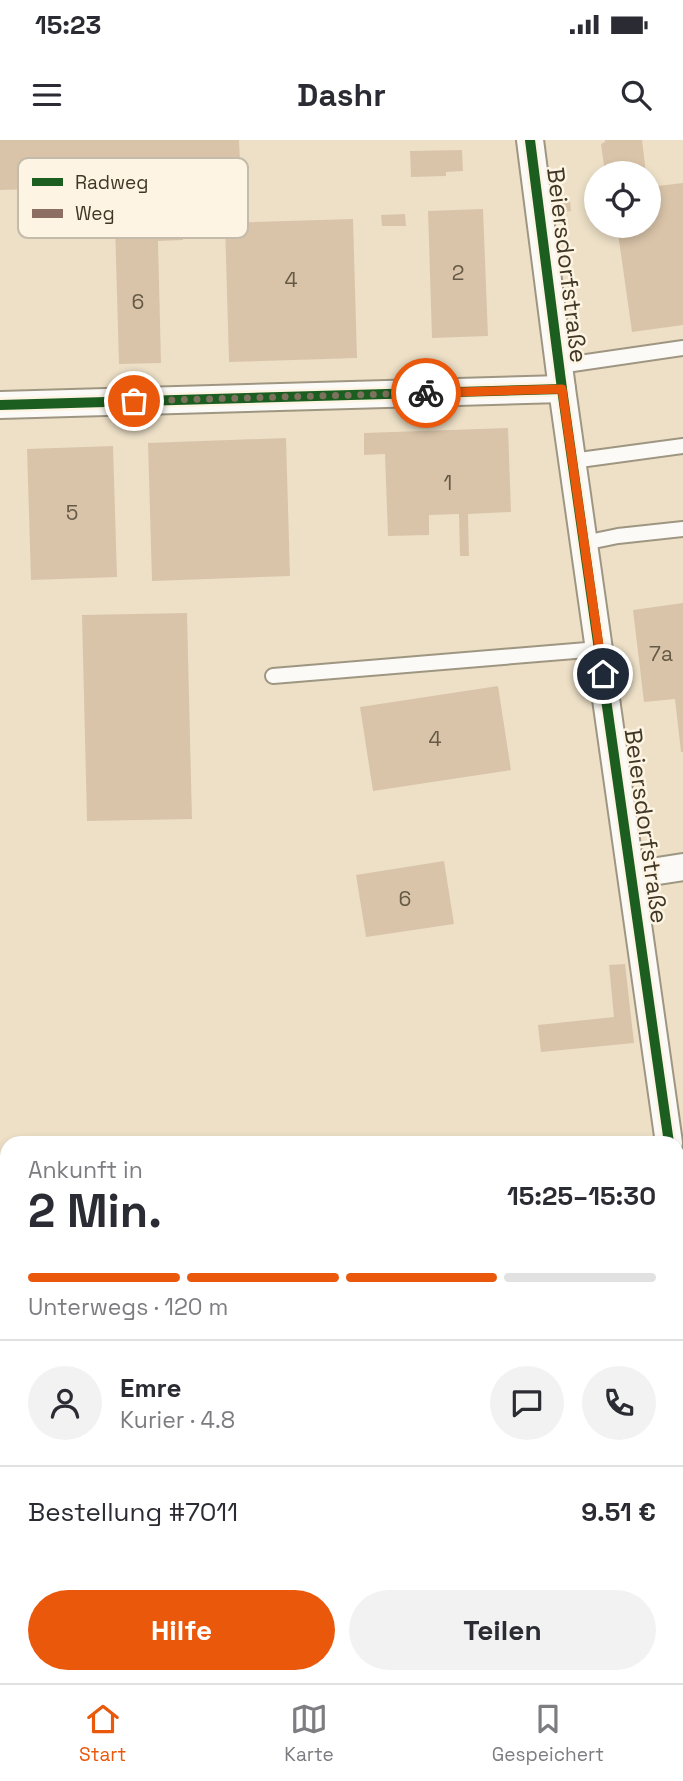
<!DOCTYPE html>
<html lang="de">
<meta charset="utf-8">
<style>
:root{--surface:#fff;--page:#f2f2f3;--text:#2b2b33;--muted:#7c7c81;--line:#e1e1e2;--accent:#ea580c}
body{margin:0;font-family:"Space Grotesk",sans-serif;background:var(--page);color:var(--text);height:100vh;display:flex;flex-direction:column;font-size:26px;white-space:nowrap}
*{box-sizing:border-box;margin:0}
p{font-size:23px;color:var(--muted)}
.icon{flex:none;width:38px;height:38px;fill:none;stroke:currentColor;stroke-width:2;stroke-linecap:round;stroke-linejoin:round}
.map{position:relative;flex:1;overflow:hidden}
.drawer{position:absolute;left:0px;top:996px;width:684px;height:548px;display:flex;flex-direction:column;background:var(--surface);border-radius:21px 21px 0 0;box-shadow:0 4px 10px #0003}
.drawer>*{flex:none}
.controls{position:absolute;left:584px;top:21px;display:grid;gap:14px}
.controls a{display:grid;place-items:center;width:77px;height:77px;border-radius:50%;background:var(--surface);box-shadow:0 4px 10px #0003;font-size:35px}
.pin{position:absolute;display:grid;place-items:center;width:60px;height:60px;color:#fff;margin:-30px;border:4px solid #fff;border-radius:50%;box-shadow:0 2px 7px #0007}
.courier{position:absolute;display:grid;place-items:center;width:70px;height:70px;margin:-35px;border:5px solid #ea580c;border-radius:50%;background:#fff;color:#222;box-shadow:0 2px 9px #0007}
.headline em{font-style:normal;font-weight:700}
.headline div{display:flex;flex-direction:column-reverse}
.headline{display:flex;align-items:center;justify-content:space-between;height:119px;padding:0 28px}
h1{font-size:46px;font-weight:700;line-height:52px}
.bar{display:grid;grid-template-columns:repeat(4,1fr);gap:10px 7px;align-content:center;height:84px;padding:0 28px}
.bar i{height:9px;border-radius:5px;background:var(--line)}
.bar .active{background:var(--accent)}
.bar p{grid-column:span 4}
.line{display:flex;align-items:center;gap:18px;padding:0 28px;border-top:2px solid var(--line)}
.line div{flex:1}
.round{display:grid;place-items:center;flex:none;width:74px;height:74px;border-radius:37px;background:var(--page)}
.primary-button{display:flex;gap:14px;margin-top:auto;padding:14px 28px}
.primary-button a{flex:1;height:80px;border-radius:42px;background:var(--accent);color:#fff;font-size:28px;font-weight:700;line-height:80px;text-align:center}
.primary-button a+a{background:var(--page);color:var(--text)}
.status{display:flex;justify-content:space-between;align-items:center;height:49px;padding:0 35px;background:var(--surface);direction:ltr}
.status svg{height:19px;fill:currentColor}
header{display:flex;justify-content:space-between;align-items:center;height:91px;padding:0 28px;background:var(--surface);font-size:32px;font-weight:700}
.menu{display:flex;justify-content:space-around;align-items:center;height:98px;border-top:2px solid var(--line);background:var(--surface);font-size:19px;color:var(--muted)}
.menu a{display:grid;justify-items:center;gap:4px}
.menu .active{color:var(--accent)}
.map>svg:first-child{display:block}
</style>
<div class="status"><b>15:23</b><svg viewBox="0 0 49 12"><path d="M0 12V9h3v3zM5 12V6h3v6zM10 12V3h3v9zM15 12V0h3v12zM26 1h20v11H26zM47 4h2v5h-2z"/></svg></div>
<header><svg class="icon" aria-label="menu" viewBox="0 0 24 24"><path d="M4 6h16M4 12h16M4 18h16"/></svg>Dashr<svg class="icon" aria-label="search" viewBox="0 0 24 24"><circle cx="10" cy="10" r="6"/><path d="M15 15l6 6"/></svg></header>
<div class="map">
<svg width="683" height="1543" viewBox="0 0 683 1543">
<rect width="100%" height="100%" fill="#ede0c7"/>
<polygon fill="#b2e1a4" points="0,1065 7,1066 7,1197 0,1197"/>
<g fill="#d9c4a9">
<polygon points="0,0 239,0 241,43 0,50"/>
<polygon points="605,0 642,0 646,33 605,33 601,4 605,2"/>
<polygon points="462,10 463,31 446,32 446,36 411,37 410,11"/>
<polygon points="683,43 683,185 632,192 617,86 649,86 649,47"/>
<polygon points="570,61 571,71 557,73 556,63"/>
<polygon points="483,69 488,196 432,198 428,71"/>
<polygon points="405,74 406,86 382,86 381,75"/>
<polygon points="353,79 357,218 229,222 225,83"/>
<polygon points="183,83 183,100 158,101 161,223 119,224 115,85"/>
<polygon points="508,288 511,372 468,374 469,416 460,416 459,374 429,375 429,395 388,396 385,314 364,315 364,293"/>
<polygon points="286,298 290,436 152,441 148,303"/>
<polygon points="113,306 117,437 31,440 27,309"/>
<polygon points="683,463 683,612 681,612 675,559 644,562 633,470"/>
<polygon points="187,473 192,679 87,681 82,475"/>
<polygon points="498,546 511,630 373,651 360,567"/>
<polygon points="444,721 454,784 366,797 356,735"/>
<polygon points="625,824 634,903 541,912 538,885 614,877 609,825"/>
<polygon points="683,1222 683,1272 677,1274 677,1223"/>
<polygon points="6,1536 16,1536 24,1539 25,1536 39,1536 57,1543 4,1543"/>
<polygon points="64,1536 94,1536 98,1538 96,1543 62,1543"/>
<polygon points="392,1536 420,1536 429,1539 428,1543 390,1543"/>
<polygon points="517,1536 530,1536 544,1539 543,1543 516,1543"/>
</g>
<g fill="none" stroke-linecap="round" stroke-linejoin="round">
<defs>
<g id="lane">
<polyline points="559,226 683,208"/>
<polyline points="572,321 683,306"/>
<polyline points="584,403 618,396 683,389"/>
<polyline points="273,536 599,509"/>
</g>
<g id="street">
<polyline points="530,0 562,249 669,1003"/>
<polyline points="0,265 562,249"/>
<polyline points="632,735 683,727"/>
<polyline points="677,1059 683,1100"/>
<polyline points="0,1481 7,1461"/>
<polyline points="456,1543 458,1536"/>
</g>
<g id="secondary">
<polyline points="677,1158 683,1157"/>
<polyline points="0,1233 7,1233"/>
</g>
</defs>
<use href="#lane" stroke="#9f9682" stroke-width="18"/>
<use href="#street" stroke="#9f9682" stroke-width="30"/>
<use href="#secondary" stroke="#9f9682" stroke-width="40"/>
<use href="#lane" stroke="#fcfaf7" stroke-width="14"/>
<use href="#street" stroke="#fcfaf7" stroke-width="26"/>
<use href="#secondary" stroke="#fcfaf7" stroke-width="37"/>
<g stroke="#8d6e63" stroke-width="9" stroke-dasharray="18 9" stroke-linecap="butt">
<polyline points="677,1132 683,1131"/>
<polyline points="0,1207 7,1207"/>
</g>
<defs>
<g id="cycleway">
<polyline points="530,0 562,249 669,1003"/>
<polyline points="0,265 562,249"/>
</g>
</defs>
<use href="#cycleway" stroke="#fdf4e3" stroke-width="15"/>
<use href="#cycleway" stroke="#1b5e20" stroke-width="10"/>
</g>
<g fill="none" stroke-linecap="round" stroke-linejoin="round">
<polyline stroke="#7d725e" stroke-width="7" stroke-dasharray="0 12.6" points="134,261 426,253"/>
<polyline stroke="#ea580c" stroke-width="9" points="426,253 562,249 603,534"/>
</g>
<g text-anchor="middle" stroke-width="5" stroke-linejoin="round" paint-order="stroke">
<g font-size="21" fill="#665a46">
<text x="458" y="140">2</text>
<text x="291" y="147">4</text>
<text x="138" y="169">6</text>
<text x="448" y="350">1</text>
<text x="72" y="380">5</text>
<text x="661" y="521">7a</text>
<text x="435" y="606">4</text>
<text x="405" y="766">6</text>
</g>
<g font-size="24" fill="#403725" stroke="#fdf4e3">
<text transform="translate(567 125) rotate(83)" y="8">Beiersdorfstraße</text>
<text transform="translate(646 686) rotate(82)" y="8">Beiersdorfstraße</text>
</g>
</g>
<rect x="18" y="18" width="230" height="80" rx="10" fill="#fdf4e3" stroke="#c4bbaa" stroke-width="2"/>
<rect x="32" y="38" width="31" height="8" fill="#1b5e20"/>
<rect x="32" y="69" width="31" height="9" fill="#8d6e63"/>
<g font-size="19" fill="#403725">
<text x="75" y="49">Radweg</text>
<text x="75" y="80">Weg</text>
</g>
</svg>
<div class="controls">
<a><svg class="icon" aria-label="locate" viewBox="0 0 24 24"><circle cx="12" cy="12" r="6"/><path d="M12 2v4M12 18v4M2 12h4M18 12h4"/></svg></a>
</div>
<div class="pin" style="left:134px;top:261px;background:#ea580c"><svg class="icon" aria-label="bag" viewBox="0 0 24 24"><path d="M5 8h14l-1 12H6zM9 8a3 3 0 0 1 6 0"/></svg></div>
<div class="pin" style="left:603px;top:534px;background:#1f2937"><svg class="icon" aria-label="home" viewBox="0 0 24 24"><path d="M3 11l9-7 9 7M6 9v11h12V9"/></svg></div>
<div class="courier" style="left:426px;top:253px"><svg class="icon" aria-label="bike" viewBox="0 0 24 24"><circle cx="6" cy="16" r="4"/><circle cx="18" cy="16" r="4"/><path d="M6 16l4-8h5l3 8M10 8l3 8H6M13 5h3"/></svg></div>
<section class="drawer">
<div class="headline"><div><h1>2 Min.</h1><p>Ankunft in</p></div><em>15:25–15:30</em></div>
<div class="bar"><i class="active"></i><i class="active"></i><i class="active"></i><i></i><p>Unterwegs · 120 m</p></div>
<div class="line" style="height:126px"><a class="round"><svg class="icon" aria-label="person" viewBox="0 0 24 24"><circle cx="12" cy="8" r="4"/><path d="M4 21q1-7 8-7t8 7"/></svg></a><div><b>Emre</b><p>Kurier · 4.8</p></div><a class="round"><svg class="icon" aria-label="chat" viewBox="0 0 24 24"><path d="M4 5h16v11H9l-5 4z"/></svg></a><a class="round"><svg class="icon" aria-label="phone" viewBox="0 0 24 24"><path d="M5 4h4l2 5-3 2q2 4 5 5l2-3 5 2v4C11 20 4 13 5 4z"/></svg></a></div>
<div class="line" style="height:91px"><div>Bestellung #7011</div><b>9.51 €</b></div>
<div class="primary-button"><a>Hilfe</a><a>Teilen</a></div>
</section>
</div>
<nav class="menu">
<a class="active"><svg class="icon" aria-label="home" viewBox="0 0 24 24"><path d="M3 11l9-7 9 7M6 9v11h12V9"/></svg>Start</a>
<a><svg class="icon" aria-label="map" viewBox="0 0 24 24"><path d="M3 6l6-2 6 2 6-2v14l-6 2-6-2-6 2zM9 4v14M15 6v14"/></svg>Karte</a>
<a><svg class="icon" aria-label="saved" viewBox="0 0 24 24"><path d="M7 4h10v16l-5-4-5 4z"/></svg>Gespeichert</a>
</nav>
